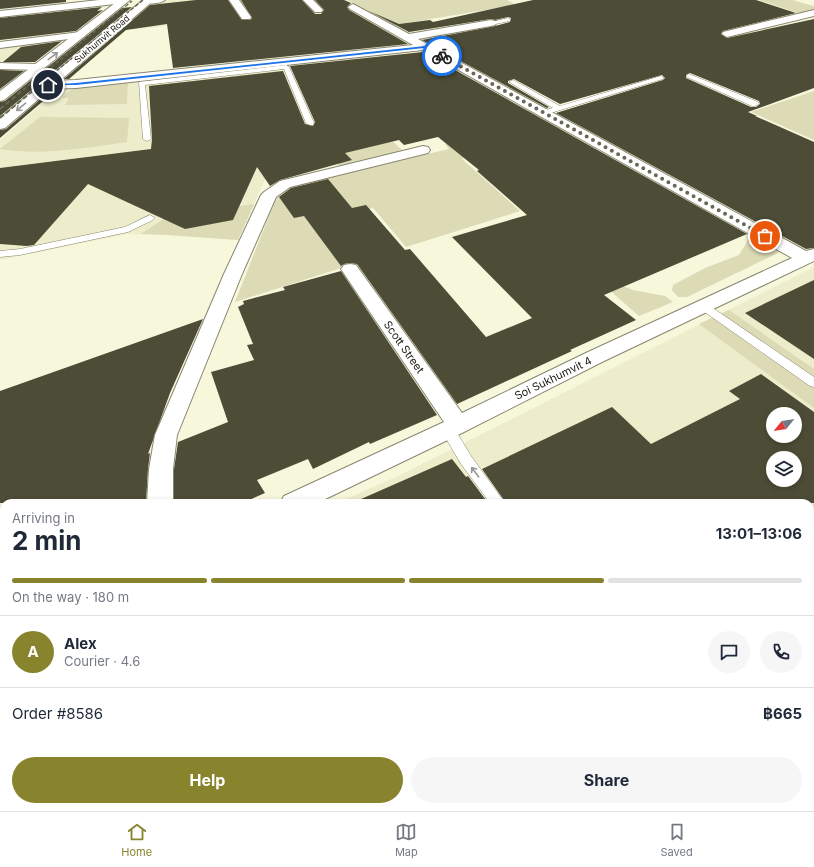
<!DOCTYPE html>
<meta charset="utf-8">
<style>
:root{--surface:#fff;--page:#f6f6f7;--text:#1f2937;--muted:#747a83;--line:#e0e1e3;--accent:#88842d}
body{margin:0;font-family:Inter,sans-serif;background:var(--page);color:var(--text);height:100vh;display:flex;flex-direction:column;font-size:15px;white-space:nowrap}
*{box-sizing:border-box;margin:0}
p{font-size:13px;color:var(--muted)}
.icon{flex:none;width:22px;height:22px;fill:none;stroke:currentColor;stroke-width:2;stroke-linecap:round;stroke-linejoin:round}
.map{position:relative;flex:1;overflow:hidden}
.side{position:absolute;left:0px;top:499px;width:814px;height:312px;display:flex;flex-direction:column;background:var(--surface);border-radius:12px 12px 0 0;box-shadow:0 2px 6px #0003}
.side>*{flex:none}
.needle{width:26px;rotate:240deg}
.fabs{position:absolute;left:766px;top:407px;display:grid;gap:8px}
.fabs a{display:grid;place-items:center;width:36px;height:36px;border-radius:50%;background:var(--surface);box-shadow:0 2px 6px #0003;font-size:20px}
.pin{position:absolute;display:grid;place-items:center;width:34px;height:34px;color:#fff;margin:-17px;border:2px solid #fff;border-radius:50%;box-shadow:0 1px 4px #0007}
.courier{position:absolute;display:grid;place-items:center;width:40px;height:40px;margin:-20px;border:3px solid #1a73e8;border-radius:50%;background:#fff;color:#222;box-shadow:0 1px 5px #0007}
.head em{font-style:normal;font-weight:700}
.head div{display:flex;flex-direction:column-reverse}
.head{display:flex;align-items:center;justify-content:space-between;height:68px;padding:0 12px}
h1{font-size:26px;font-weight:700;line-height:30px}
.bar{display:grid;grid-template-columns:repeat(4,1fr);gap:6px 4px;align-content:center;height:48px;padding:0 12px}
.bar i{height:5px;border-radius:3px;background:var(--line)}
.bar .selected{background:var(--accent)}
.bar p{grid-column:span 4}
.line{display:flex;align-items:center;gap:10px;padding:0 12px;border-top:1px solid var(--line)}
.line div{flex:1}
.round{display:grid;place-items:center;flex:none;width:42px;height:42px;border-radius:21px;background:var(--page)}
.action{display:flex;gap:8px;margin-top:auto;padding:8px 12px}
.action a{flex:1;height:46px;border-radius:24px;background:var(--accent);color:#fff;font-size:16px;font-weight:700;line-height:46px;text-align:center}
.action a+a{background:var(--page);color:var(--text)}
.dock{display:flex;justify-content:space-around;align-items:center;height:56px;border-top:1px solid var(--line);background:var(--surface);font-size:11px;color:var(--muted)}
.dock a{display:grid;justify-items:center;gap:2px}
.dock .selected{color:var(--accent)}
.map>svg:first-child{display:block}
</style>
<div class="map">
<svg width="814" height="811" viewBox="0 0 814 811">
<rect width="100%" height="100%" fill="#f7f7dc"/>
<g fill="#ededcb" fill-rule="evenodd">
<polygon points="161,0 348,0 380,17 385,18 394,25 391,25 424,50 371,56 411,114 287,130 238,240 168,235 127,234 0,260 0,140 61,87 296,64 295,58 329,53 314,29 258,16 131,30"/>
<polygon points="66,36 0,86 0,44"/>
<path d="M814,267V598L810,600V503H337L400,475ZM773,414H795V436H773ZM773,458H795V480H773Z"/>
<polygon points="4,664 4,807 558,807 554,811 0,811 0,666"/>
<polygon points="810,687 814,691 814,811 638,811 635,807 810,807"/>
</g>
<g fill="#dcdbb5">
<polygon points="348,0 507,0 516,5 394,25 385,18 380,17"/>
<polygon points="759,0 792,0 814,6 814,10 801,14"/>
<polygon points="128,81 127,104 65,105 69,98 62,98 74,87"/>
<polygon points="814,91 814,140 751,112"/>
<polygon points="531,110 563,128 462,159 520,211 406,247 373,208 337,217 369,259 235,302 275,201 283,190 290,186 449,149 445,144 466,139 492,120"/>
<path d="M40,117L129,118L127,142C85,148 42,156 0,149Z"/>
<polygon points="369,119 404,152 340,167 308,127"/>
<polygon points="254,204 238,240 168,235 141,234 168,216"/>
<polygon points="756,238 780,252 687,297 678,297 672,290 673,285 705,268 739,255 748,240"/>
<polygon points="590,273 633,290 665,296 673,302 639,316"/>
<polygon points="729,310 814,369 814,408 699,324"/>
</g>
<g fill="#4d4c36" fill-rule="evenodd">
<polygon points="0,0 66,0 66,2 0,9"/>
<polygon points="196,0 228,0 242,20 250,20 252,18 241,0 302,0 315,14 321,14 324,10 315,0 344,0 351,3 347,7 349,10 408,44 173,68 167,24 126,30 69,79 64,79 150,5"/>
<path d="M533,0H756L796,13L723,31L721,34L727,38L814,19V88L748,112L757,116H755L814,142V248L806,249L556,113L663,80L665,78L662,75L560,104L514,79L508,81V83L549,107L547,108L422,40L495,26L510,22L511,18L508,17L495,20L491,19L409,32L369,11L399,24L430,20L433,22ZM690,73L759,101L760,104L756,107H751L686,78V75Z"/>
<polygon points="102,7 97,11 103,10 76,31 0,40 0,18"/>
<polygon points="132,7 0,116 0,102 5,101 122,8"/>
<polygon points="62,41 35,62 3,62 21,47"/>
<polygon points="423,52 747,234 604,295 636,320 570,350 572,351 457,404 357,264 350,263 344,264 341,266 304,216 294,218 279,197 291,188 328,179 352,208 366,205 405,250 410,249 486,337 532,318 452,237 527,215 477,171 479,170 438,137 404,145 399,140 345,153 352,160 280,180 270,186 257,167 233,220 185,229 88,184 34,245 27,246 0,244 0,168 151,149 152,139 149,86 283,71 305,124 313,126 315,122 290,66"/>
<polygon points="0,70 24,71 0,89"/>
<polygon points="51,90 56,90 0,138 0,130 6,129"/>
<polygon points="341,271 437,415 370,444 369,442 313,469 308,459 257,480 265,493 242,503 174,503 174,469 178,442 228,422 211,372 254,360 247,345 253,344 238,307 244,304 243,301 285,290 283,287"/>
<polygon points="814,280 814,359 745,313"/>
<polygon points="203,319 170,393 148,454 150,453 148,469 146,503 0,503 0,391"/>
<path d="M761,374L814,412V503H506L482,469L612,407L651,444L740,399L729,391ZM773,414H795V436H773ZM773,458H795V480H773Z"/>
<polygon points="452,459 466,477 468,476 488,503 352,503"/>
</g>
<g fill="none" stroke-linecap="round" stroke-linejoin="round">
<defs>
<g id="lane">
<polygon points="508,18 510,19 510,21 491,25 488,23"/>
<polygon points="286,65 289,67 314,123 313,125 310,125 306,123 284,69 145,85 151,139 147,141 143,139 139,82"/>
<polygon points="689,74 758,102 759,104 755,106 752,106 687,77 687,75"/>
<polygon points="661,76 664,78 663,79 544,115 540,113 541,111 553,108 509,82 513,80 515,81 560,106"/>
<polygon points="150,215 155,218 153,220 128,232 20,255 0,257 0,251 20,249 125,227"/>
<polygon points="703,302 707,304 814,377 814,387 810,386 699,308 697,306 699,304"/>
<polygon points="448,425 453,426 471,456 505,503 490,503 461,464 441,430 443,426"/>
<polygon points="206,807 226,807 227,811 207,811"/>
<polygon points="517,807 542,807 541,811 516,811"/>
<polygon points="715,807 737,807 738,811 716,811"/>
</g>
<g id="street">
<polygon points="99,0 129,0 124,3 0,17 0,11"/>
<path d="M143,0H165C160,4 150,4 144,3Z"/>
<polygon points="229,0 239,0 251,17 250,19 242,19"/>
<polygon points="303,0 313,0 323,10 321,12 315,12"/>
<polygon points="353,4 409,34 491,20 495,21 496,23 495,25 491,26 418,39 806,251 814,249 814,261 602,362 456,436 317,503 280,503 284,496 444,422 341,269 344,265 350,264 356,265 462,413 588,352 792,258 423,50 76,88 48,89 44,88 42,85 44,82 48,81 76,80 413,45 350,9 348,7"/>
<polygon points="814,10 814,16 727,37 722,34 723,32"/>
<polygon points="80,32 84,33 85,35 84,37 0,48 0,42"/>
<polygon points="0,63 38,64 42,65 44,67 42,69 38,70 0,69"/>
<polygon points="423,146 428,147 430,150 428,153 290,187 276,197 242,274 177,435 173,469 173,503 147,503 149,469 155,435 224,274 261,195 264,192 280,181"/>
<polygon points="4,623 4,652 0,653 0,624"/>
</g>
<g id="primary">
<polygon points="119,0 130,0 4,100 0,101 0,91"/>
<polygon points="143,0 154,0 5,128 0,129 0,118"/>
</g>
</defs>
<use href="#lane" stroke="#88876f" stroke-width="1"/>
<use href="#street" stroke="#88876f" stroke-width="2"/>
<use href="#primary" stroke="#88876f" stroke-width="2"/>
<use href="#lane" fill="#fff" fill-rule="evenodd"/>
<use href="#street" fill="#fff" fill-rule="evenodd"/>
<use href="#primary" fill="#fff" fill-rule="evenodd"/>
<g stroke="#69695a" stroke-width="1.5" stroke-dasharray="4 2" stroke-linecap="butt">
<polyline points="23,90 132,1"/>
<polyline points="33,90 143,0"/>
</g>
<g stroke="#69695a" stroke-width="2" stroke-dasharray="5 2.5" stroke-linecap="butt">
<polyline points="0,109 24,89"/>
<polyline points="0,118 35,89"/>
</g>
</g>
<defs><path id="oneway-shaft" d="M-6 0H5M1.5-3L5.5 0L1.5 3" fill="none" stroke-width="1.6" stroke-linecap="round" stroke-linejoin="round"/></defs>
<g stroke="#989894">
<use href="#oneway-shaft" transform="translate(53 56) rotate(-37)"/>
<use href="#oneway-shaft" transform="translate(21 107) rotate(140)"/>
<use href="#oneway-shaft" transform="translate(475 472) rotate(-127)"/>
</g>
<polygon fill="#1a73e8" points="425,46 443,56 440,56 424,48 76,85 46,85 76,83"/>
<g fill="none" stroke-linecap="round" stroke-linejoin="round">
<polyline stroke="#686859" stroke-width="4" stroke-dasharray="0 7.2" points="442,56 765,236"/>
</g>
<g text-anchor="middle" stroke-width="4" stroke-linejoin="round" paint-order="stroke">
<g font-size="9" fill="#1b1b12" stroke="#fff">
<text transform="translate(102 39) rotate(-40)" y="3">Sukhumvit Road</text>
</g>
<g font-size="11" fill="#1b1b12" stroke="#fff">
<text transform="translate(404 347) rotate(55)" y="4">Scott Street</text>
<text transform="translate(553 378) rotate(-26)" y="4">Soi Sukhumvit 4</text>
</g>
</g>
</svg>
<div class="fabs">
<a><svg class="needle" viewBox="-14 -14 28 28"><path d="M0-13l5 13h-10z" fill="#e53935"/><path d="M0 13l5-13h-10z" fill="#747a83"/></svg></a>
<a><svg class="icon" aria-label="layers" viewBox="0 0 24 24"><path d="M12 4l9 5-9 5-9-5zM3 14l9 5 9-5"/></svg></a>
</div>
<div class="pin" style="left:765px;top:236px;background:#ea580c"><svg class="icon" aria-label="bag" viewBox="0 0 24 24"><path d="M5 8h14l-1 12H6zM9 8a3 3 0 0 1 6 0"/></svg></div>
<div class="pin" style="left:48px;top:85px;background:#1f2937"><svg class="icon" aria-label="home" viewBox="0 0 24 24"><path d="M3 11l9-7 9 7M6 9v11h12V9"/></svg></div>
<div class="courier" style="left:442px;top:56px"><svg class="icon" aria-label="bike" viewBox="0 0 24 24"><circle cx="6" cy="16" r="4"/><circle cx="18" cy="16" r="4"/><path d="M6 16l4-8h5l3 8M10 8l3 8H6M13 5h3"/></svg></div>
<section class="side">
<div class="head"><div><h1>2 min</h1><p>Arriving in</p></div><em>13:01–13:06</em></div>
<div class="bar"><i class="selected"></i><i class="selected"></i><i class="selected"></i><i></i><p>On the way · 180 m</p></div>
<div class="line" style="height:72px"><b class="round" style="background:var(--accent);color:#fff">A</b><div><b>Alex</b><p>Courier · 4.6</p></div><a class="round"><svg class="icon" aria-label="chat" viewBox="0 0 24 24"><path d="M4 5h16v11H9l-5 4z"/></svg></a><a class="round"><svg class="icon" aria-label="phone" viewBox="0 0 24 24"><path d="M5 4h4l2 5-3 2q2 4 5 5l2-3 5 2v4C11 20 4 13 5 4z"/></svg></a></div>
<div class="line" style="height:52px"><div>Order #8586</div><b>฿665</b></div>
<div class="action"><a>Help</a><a>Share</a></div>
</section>
</div>
<nav class="dock">
<a class="selected"><svg class="icon" aria-label="home" viewBox="0 0 24 24"><path d="M3 11l9-7 9 7M6 9v11h12V9"/></svg>Home</a>
<a><svg class="icon" aria-label="map" viewBox="0 0 24 24"><path d="M3 6l6-2 6 2 6-2v14l-6 2-6-2-6 2zM9 4v14M15 6v14"/></svg>Map</a>
<a><svg class="icon" aria-label="saved" viewBox="0 0 24 24"><path d="M7 4h10v16l-5-4-5 4z"/></svg>Saved</a>
</nav>
